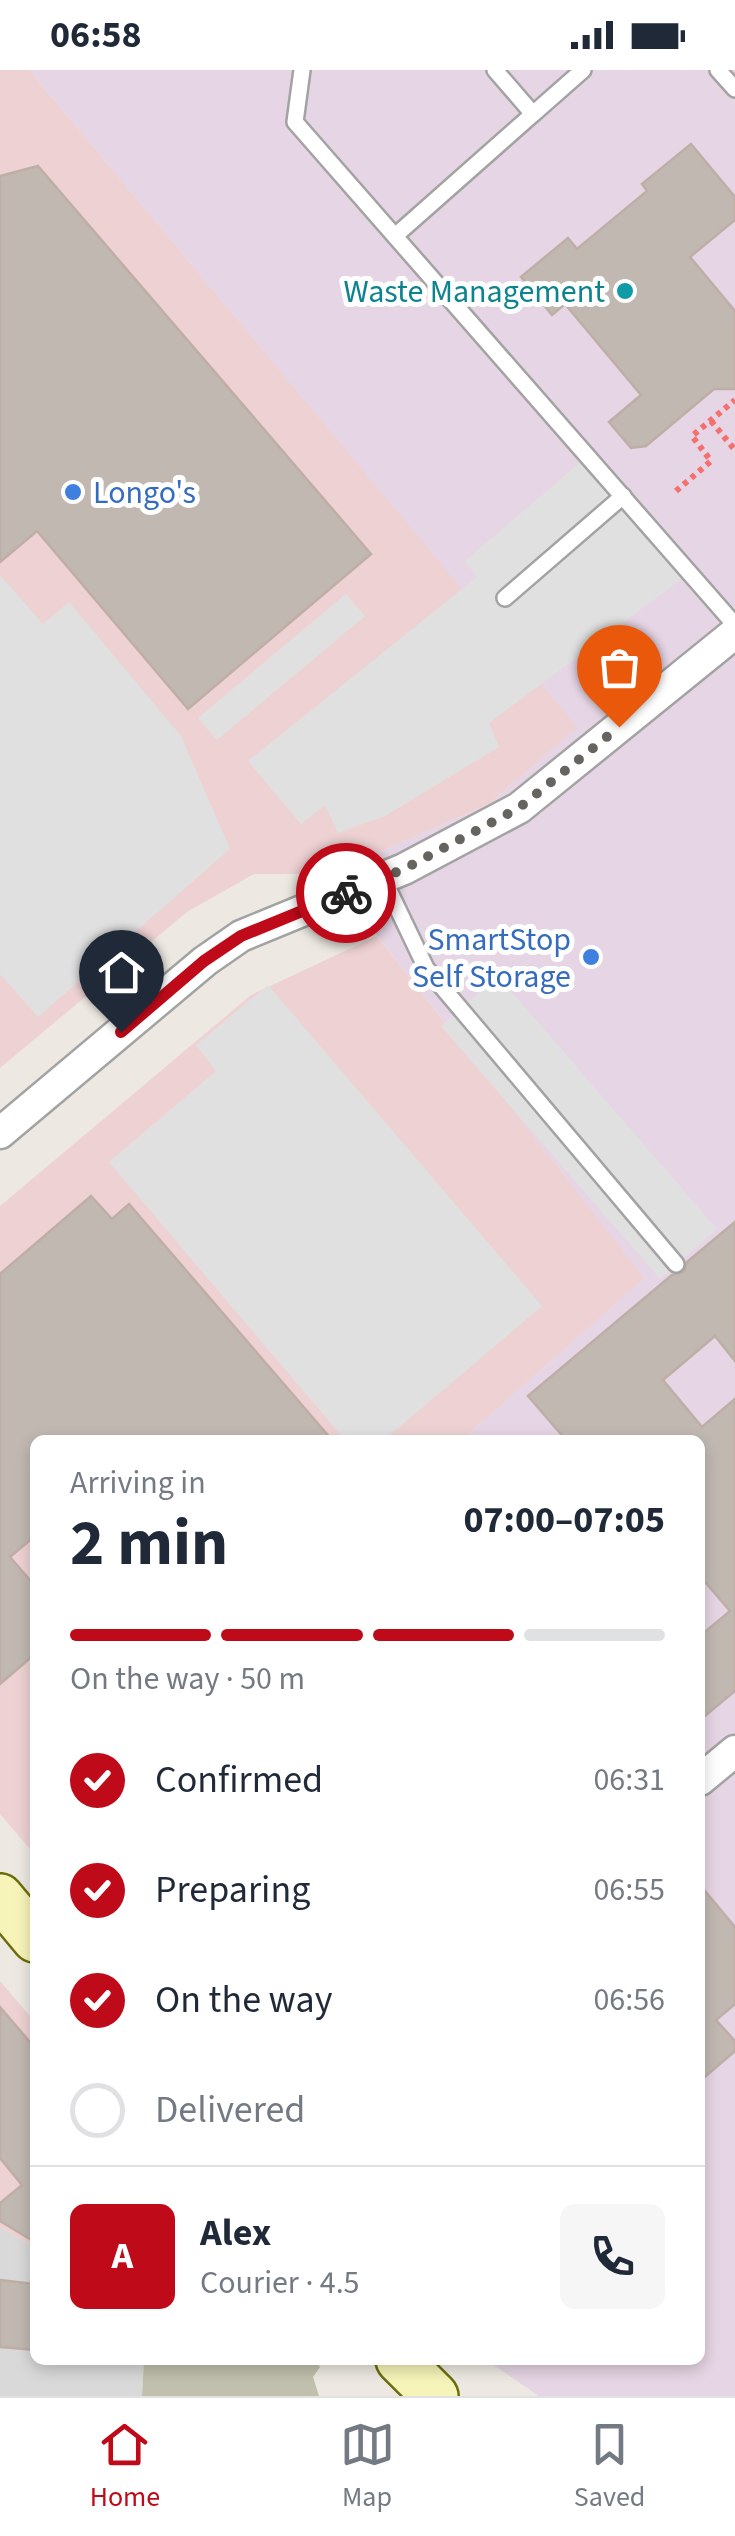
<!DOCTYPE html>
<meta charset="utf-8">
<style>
:root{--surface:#fff;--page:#f6f6f7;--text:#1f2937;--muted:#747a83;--line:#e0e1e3;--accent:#bf0a19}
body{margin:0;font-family:"Source Sans 3",sans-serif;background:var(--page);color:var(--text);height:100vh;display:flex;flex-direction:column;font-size:38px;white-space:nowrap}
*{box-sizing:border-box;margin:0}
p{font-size:32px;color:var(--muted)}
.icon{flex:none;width:55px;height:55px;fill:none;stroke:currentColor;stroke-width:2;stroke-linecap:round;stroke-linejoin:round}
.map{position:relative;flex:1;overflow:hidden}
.sheet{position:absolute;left:30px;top:1365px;width:675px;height:930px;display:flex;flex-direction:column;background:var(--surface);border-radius:15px;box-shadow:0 5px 15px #0003}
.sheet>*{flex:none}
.pin{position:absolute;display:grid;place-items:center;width:85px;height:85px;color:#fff;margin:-102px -42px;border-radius:50% 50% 50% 0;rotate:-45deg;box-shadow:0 0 10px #0007}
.pin .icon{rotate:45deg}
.courier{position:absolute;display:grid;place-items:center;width:100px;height:100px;margin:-50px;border:8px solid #bf0a19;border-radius:50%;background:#fff;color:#222;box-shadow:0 2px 12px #0007}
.head em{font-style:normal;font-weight:700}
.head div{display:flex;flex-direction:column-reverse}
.head{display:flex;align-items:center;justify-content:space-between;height:170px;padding:0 40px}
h1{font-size:65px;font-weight:700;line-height:75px}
.bar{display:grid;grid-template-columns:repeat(4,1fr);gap:15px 10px;align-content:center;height:120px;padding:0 40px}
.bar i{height:12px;border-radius:8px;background:var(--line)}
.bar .current{background:var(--accent)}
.bar p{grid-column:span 4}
.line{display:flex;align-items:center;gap:25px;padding:0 40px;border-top:2px solid var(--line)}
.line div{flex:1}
.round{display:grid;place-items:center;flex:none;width:105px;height:105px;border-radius:15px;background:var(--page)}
ol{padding:0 40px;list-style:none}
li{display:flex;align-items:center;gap:30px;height:110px}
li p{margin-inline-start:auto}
li .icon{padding:10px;border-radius:50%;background:var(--accent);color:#fff;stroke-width:4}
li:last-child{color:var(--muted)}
li i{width:55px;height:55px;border:5px solid var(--line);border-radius:50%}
.status{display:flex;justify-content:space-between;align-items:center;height:70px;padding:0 50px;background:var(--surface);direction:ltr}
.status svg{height:28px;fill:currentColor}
.dock{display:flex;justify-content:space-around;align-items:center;height:140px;border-top:2px solid var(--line);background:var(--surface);font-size:28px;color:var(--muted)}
.dock a{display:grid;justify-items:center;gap:5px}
.dock .current{color:var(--accent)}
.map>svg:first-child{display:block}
</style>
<div class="status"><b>06:58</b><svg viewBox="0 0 49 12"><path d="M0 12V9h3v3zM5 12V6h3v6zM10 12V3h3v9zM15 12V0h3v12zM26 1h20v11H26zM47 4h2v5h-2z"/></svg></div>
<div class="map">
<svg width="735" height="2326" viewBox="0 0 735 2326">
<rect width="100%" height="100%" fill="#ede9e2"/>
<polygon fill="#dad9d9" points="0,2157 35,2178 35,2290 144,2290 142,2326 0,2326"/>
<g fill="#eed2d3">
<polygon points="0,0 29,0 578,657 489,734 329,804 254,804 187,842 0,998"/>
<polygon points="377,866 645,1208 462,1370 35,1370 35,1785 0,1744 0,1136 251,925"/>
<polygon points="0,1911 35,1952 35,2178 0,2157"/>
</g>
<polygon fill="#e6d5e4" points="29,0 735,0 735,2326 539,2326 486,2290 700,2290 700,1370 462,1370 644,1208 329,804 489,734 577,657"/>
<polygon fill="#c1c0ae" points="144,2290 314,2290 320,2297 313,2307 319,2326 142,2326"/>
<g fill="#e0e0e0">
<polygon points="583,390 683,508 489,653 499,677 385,746 338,763 325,735 301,754 248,691 477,507 465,491"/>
<polygon points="0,505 43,554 69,532 181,666 230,779 38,947 0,904"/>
<polygon points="346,524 365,546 217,670 198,648"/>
<polygon points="498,906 717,1159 660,1209 441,956"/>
<polygon points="268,915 542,1236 384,1370 345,1370 109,1092 216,1001 196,975"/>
</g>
<g fill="#c1b8b2" stroke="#beaea6" stroke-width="2.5">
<polygon points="691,74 735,127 735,150 690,187 735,241 735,319 714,319 646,376 631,378 609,352 641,325 565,234 552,245 521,207 568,168 577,179 647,121 642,114"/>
<polygon points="38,96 371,484 188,639 37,461 0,492 0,106"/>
<polygon points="91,1126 112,1149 129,1134 332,1370 35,1370 35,1466 10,1487 35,1516 35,1584 0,1614 0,1204"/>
<polygon points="735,1152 735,1291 715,1266 663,1310 702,1357 735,1329 735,1621 700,1650 700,1566 730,1541 700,1506 700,1370 566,1370 528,1326 672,1205 684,1202 687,1192"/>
<polygon points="700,1815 735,1857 735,1934 716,1950 735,1971 735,1981 700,2011"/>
<polygon points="0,1937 35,1978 35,2172 0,2151 0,2133 22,2115 0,2088"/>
<polygon points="0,2210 35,2214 35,2280 0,2277"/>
</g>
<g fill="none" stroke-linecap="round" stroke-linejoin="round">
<defs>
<g id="lane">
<polyline points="302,0 295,52 735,555"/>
<polyline points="495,0 533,44 583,0"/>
<polyline points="718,0 735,19"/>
<polyline points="395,166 533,44"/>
<polyline points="505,528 623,426"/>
<polyline points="383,808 426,898 676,1194"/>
</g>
<g id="street">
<polyline points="0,1063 205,891 241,866 404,799 519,738 735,563"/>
<polyline points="700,1710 735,1681"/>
</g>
<g id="secondary">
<polyline points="0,1827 35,1869"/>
<polyline points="399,2290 435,2326"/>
</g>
</defs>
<use href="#lane" stroke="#a3a3a3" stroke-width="20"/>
<use href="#street" stroke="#a3a3a3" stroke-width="35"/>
<use href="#secondary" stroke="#6a6d0a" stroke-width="50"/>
<g stroke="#f3706e" stroke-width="6" stroke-dasharray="5 5" stroke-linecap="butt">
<polyline points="711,351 735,380"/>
<polyline points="676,421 711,391 692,366 735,330"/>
</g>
<use href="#lane" stroke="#fff" stroke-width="15"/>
<use href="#street" stroke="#fff" stroke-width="30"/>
<use href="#secondary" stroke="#f6f4b8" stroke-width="45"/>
</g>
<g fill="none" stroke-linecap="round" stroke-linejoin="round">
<polyline stroke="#656461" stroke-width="10" stroke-dasharray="0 18" points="346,823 404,799 519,738 619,657"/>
<polyline stroke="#bf0a19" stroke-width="12" points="121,962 204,891 241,866 346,823"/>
</g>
<circle fill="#0f9aa8" stroke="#fff" stroke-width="4" cx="625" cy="221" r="10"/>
<g fill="#3f7fe0" stroke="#fff" stroke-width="4">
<circle cx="73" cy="422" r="10"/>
<circle cx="591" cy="887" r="10"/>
</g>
<g text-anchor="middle" stroke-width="10" stroke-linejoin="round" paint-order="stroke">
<g font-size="32" fill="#0d838f" stroke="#fff" text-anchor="end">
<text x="605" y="232">Waste Management</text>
</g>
<g font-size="32" fill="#366cbe" stroke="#fff" text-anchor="start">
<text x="93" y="433">Longo's</text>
<text x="571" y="880" text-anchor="end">SmartStop<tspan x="571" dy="37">Self Storage</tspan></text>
</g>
</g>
</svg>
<div class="pin" style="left:619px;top:657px;background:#ea580c"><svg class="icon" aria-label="bag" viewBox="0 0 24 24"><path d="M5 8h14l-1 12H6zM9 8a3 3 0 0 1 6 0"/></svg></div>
<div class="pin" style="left:121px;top:962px;background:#1f2937"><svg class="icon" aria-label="home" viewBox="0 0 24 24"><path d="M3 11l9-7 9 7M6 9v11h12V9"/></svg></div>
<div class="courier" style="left:346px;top:823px"><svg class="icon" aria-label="bike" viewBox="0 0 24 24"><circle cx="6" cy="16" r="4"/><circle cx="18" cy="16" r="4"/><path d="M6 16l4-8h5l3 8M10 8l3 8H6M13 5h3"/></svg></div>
<section class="sheet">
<div class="head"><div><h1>2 min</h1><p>Arriving in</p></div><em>07:00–07:05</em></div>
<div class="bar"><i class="current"></i><i class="current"></i><i class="current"></i><i></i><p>On the way · 50 m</p></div>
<ol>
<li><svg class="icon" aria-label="check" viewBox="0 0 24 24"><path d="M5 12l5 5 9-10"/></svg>Confirmed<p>06:31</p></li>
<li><svg class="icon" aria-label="check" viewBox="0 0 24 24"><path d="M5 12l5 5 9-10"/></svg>Preparing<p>06:55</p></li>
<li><svg class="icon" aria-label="check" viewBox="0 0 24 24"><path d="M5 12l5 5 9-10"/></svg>On the way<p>06:56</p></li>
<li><i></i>Delivered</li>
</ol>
<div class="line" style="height:180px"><b class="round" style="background:var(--accent);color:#fff">A</b><div><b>Alex</b><p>Courier · 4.5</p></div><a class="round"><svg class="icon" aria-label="phone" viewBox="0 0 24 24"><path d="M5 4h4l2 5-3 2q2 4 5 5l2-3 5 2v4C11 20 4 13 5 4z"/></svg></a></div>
</section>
</div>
<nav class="dock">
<a class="current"><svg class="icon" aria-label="home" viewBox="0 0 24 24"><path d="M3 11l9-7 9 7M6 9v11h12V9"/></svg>Home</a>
<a><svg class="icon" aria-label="map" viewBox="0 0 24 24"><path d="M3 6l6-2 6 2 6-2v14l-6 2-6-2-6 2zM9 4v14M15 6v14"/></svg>Map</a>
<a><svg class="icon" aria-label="saved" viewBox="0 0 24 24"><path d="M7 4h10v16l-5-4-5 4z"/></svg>Saved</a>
</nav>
